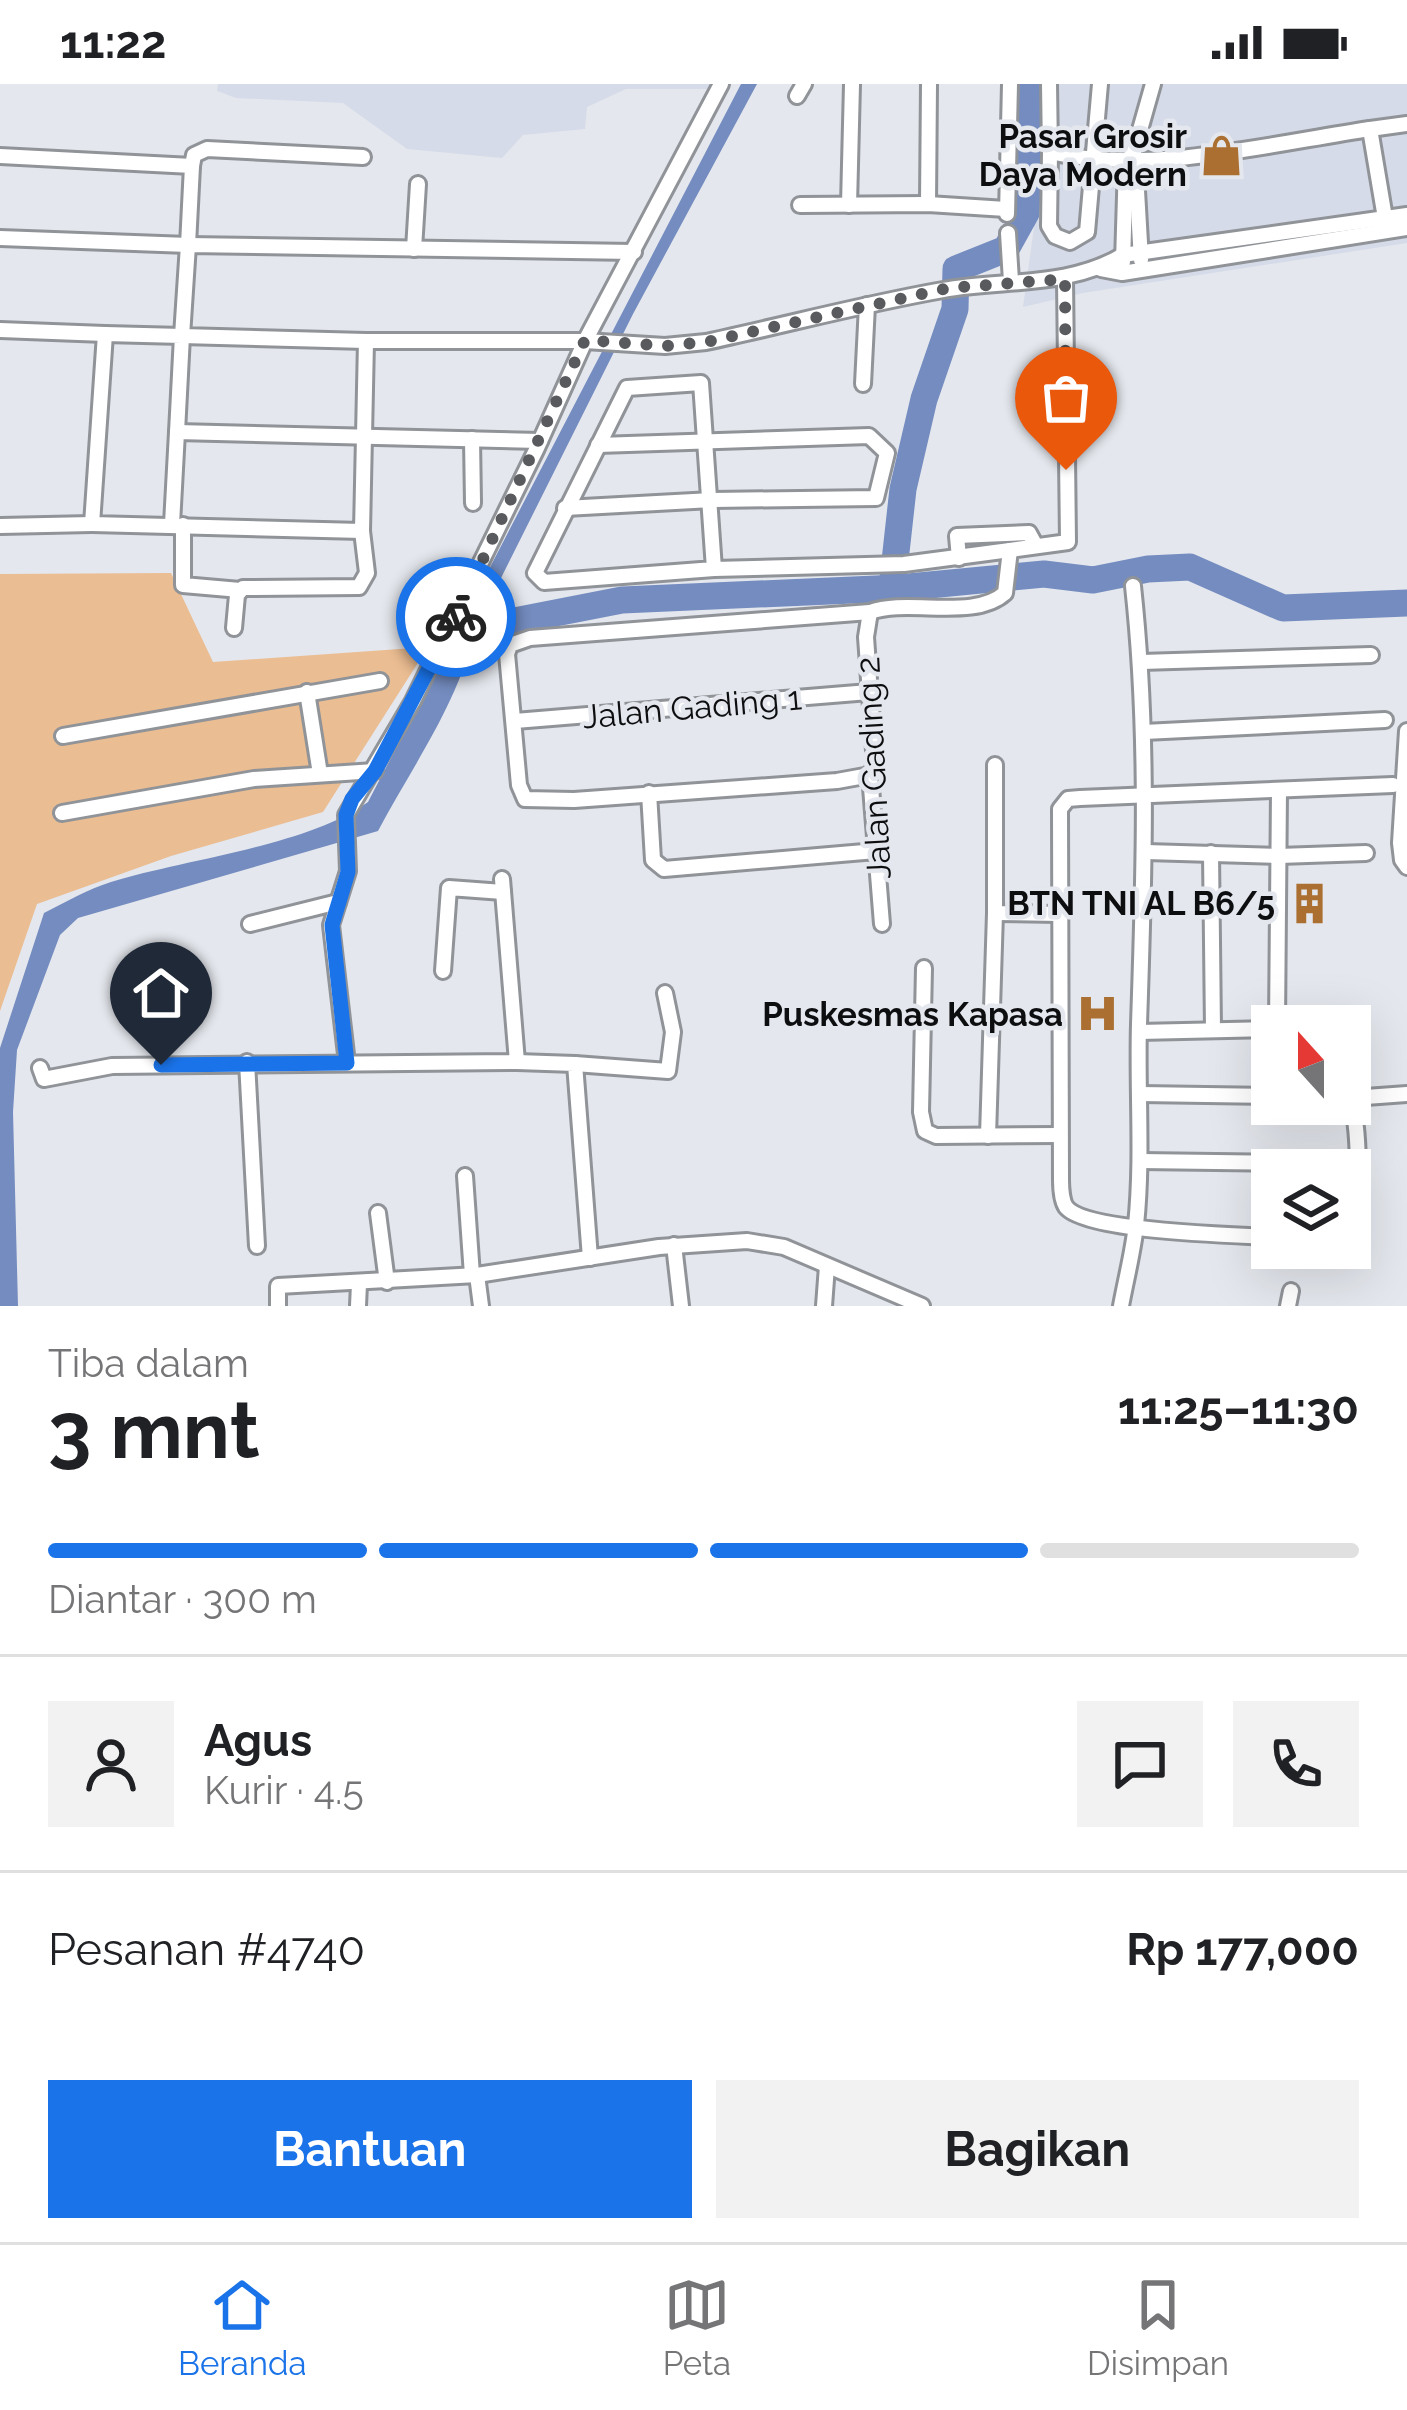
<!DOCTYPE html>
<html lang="id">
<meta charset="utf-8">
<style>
:root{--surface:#fff;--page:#f2f2f2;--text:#202124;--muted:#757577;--line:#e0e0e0;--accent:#1a73e8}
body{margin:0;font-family:Raleway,sans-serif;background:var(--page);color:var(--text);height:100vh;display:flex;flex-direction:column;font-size:45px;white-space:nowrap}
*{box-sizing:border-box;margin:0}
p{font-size:39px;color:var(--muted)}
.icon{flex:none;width:66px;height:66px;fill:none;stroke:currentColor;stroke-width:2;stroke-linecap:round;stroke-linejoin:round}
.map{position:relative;height:1222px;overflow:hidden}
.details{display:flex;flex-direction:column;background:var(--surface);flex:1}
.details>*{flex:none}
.needle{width:78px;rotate:339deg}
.tools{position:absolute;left:1251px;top:921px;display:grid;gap:24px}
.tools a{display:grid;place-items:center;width:120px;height:120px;border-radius:0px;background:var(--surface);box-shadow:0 12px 48px #0002;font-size:60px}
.pin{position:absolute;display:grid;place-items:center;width:102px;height:102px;color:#fff;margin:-123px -51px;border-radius:50% 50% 50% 0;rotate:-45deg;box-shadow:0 0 12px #0007}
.pin .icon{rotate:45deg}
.courier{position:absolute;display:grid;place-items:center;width:120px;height:120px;margin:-60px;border:9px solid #1a73e8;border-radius:50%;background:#fff;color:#222;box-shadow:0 3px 15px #0007}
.overview em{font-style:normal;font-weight:700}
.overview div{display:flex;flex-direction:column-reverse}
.overview{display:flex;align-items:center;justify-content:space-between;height:204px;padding:0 48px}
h1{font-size:78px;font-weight:700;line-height:90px}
.bar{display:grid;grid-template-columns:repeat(4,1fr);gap:18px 12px;align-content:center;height:144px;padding:0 48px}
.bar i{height:15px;border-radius:9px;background:var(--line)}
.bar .current{background:var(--accent)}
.bar p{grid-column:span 4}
.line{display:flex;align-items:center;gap:30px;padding:0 48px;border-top:3px solid var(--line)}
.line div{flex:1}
.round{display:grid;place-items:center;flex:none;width:126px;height:126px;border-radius:0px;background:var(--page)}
.cta{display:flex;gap:24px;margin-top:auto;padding:24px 48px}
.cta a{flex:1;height:138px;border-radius:0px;background:var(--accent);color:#fff;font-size:48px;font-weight:700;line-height:138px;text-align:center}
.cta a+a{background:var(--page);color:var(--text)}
.status{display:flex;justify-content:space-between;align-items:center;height:84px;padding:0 60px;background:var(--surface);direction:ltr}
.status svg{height:33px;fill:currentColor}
.tab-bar{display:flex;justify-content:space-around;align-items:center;height:168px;border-top:3px solid var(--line);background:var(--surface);font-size:33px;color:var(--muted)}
.tab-bar a{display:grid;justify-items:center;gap:6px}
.tab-bar .current{color:var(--accent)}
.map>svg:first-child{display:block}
</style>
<div class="status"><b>11:22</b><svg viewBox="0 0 49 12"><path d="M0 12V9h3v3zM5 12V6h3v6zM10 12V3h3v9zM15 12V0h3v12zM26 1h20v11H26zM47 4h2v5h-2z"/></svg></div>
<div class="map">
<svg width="1407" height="1222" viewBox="0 0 1407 1222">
<rect width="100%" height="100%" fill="#e4e7ed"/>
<g fill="#d5dbe8">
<polygon points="218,0 716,0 712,5 626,5 587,23 585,45 523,51 502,74 407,65 343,19 236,14 217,7"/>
<polygon points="1035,0 1407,0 1407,159 1083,209 1023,223 1034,143"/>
</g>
<polygon fill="#ebbd92" points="171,489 213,578 428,563 323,728 171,772 37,820 0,927 0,490"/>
<path fill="#748cbf" d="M741,0H757L633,230L475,546C458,620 413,681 378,747L78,834L60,851L17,966L13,1028L18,1222H0V964L44,829C66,818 88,805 111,798C186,775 307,762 368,718Z"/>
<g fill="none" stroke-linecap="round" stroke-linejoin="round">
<g stroke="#748cbf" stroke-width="27">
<polyline points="892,504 903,405 924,315 955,225 956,185 1006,165 1026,129 1032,0"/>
<polyline points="468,546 622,516 898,504 1044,490 1093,496 1148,485 1190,483 1283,524 1407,519"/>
</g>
<defs>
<g id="minor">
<path d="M1049,0L1050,68C1149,91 1269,60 1370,45L1385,134"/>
<polyline points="797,12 804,0"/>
<polyline points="1370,45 1407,40"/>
<polyline points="1050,68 1049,142 1055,152 1070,158 1087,148 1100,0"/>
<polyline points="0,72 192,82 188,161 0,154"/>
<polyline points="1135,72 1141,176"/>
<polyline points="192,82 194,71 207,65 363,73"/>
<polyline points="928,120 929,0"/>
<polyline points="800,121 928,120 1006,125"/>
<polyline points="849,121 852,0"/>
<polyline points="1007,130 1010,0"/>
<polyline points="1008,149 1011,197"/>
<polyline points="414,165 418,100"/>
<polyline points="1123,178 1126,79 1134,67 1153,0"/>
<polyline points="1101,185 1122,189 1407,144"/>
<polyline points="0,246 105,250"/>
<polyline points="366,257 182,252 188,161 634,168"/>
<polyline points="863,300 867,221"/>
<path d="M177,348L182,252L105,250L92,440L362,447L366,257H585L665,262L706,258C785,241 863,220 943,206C1004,195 1068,204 1123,171L1407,131"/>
<polyline points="472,355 473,419"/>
<polyline points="565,424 712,416 876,414 887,369 869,352 598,361"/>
<polyline points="172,440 177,348 540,357"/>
<polyline points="183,441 183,501 240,506"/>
<polyline points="0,442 92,440"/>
<polyline points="959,474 957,452 1029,449 1035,460"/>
<polyline points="714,485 701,299 627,304 535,489 544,498 714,485 904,480 1010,466"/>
<polyline points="870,528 866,553 875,681 870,691 882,840"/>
<polyline points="234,544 237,511 243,504 359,503 367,489 362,447"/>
<polyline points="1141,578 1371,571"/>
<polyline points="307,608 320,690"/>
<polyline points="515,637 869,608"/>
<polyline points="1407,647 1400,759 1402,776 1407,783"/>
<polyline points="1144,648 1385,636"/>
<polyline points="63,652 380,597"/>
<polyline points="995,681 995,829 1059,830"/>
<path d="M870,691L837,697L574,716L525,715L519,701L507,570L510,561L530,554L870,528C908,514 974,537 1005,509L1010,466L1068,458L1065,195"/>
<polyline points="649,709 653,776 664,785 876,767"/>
<polyline points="62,729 254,695 375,687"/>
<polyline points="1146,768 1279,772 1366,769"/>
<polyline points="1211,769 1213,946"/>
<polyline points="250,840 338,818"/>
<polyline points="924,884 921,1028 925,1047 936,1052 1060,1051"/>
<polyline points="443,887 449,804 503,808"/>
<polyline points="1277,942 1279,706"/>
<polyline points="1139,948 1272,945"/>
<polyline points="247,978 257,1162"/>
<polyline points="517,978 575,980 590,1174"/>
<polyline points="347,979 331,841 348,787 346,731 413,617 537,364 585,257 721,0"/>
<polyline points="575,980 668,987 673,948 665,909"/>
<polyline points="40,984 44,995 112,982 517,978 502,795"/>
<polyline points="1350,1009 1352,1014 1407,1010"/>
<polyline points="1140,1010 1272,1012"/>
<path d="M1350,1014C1359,1039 1362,1117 1350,1145"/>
<polyline points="988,1052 995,829"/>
<polyline points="1140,1077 1356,1080"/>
<polyline points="465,1092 472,1191"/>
<polyline points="378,1129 387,1198"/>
<path d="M1272,1153C1237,1151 1085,1148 1066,1123C1062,1117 1061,1103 1061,1096L1060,725L1068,715L1080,714L1393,701"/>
<polyline points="674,1161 681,1222"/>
<polyline points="477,1191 481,1222"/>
<polyline points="278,1222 278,1202 477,1191 659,1163 747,1157 784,1163 922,1222"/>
<polyline points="358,1222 359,1200"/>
<polyline points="824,1222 827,1182"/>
<path d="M1121,1222C1126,1195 1133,1168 1136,1141C1143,1074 1137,1007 1139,940C1144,794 1149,648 1133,502"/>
<polyline points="1288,1222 1291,1207"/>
</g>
</defs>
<use href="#minor" stroke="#909398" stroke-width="20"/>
<use href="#minor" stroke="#fff" stroke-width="14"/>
</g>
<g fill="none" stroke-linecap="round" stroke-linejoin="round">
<polyline stroke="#585a5d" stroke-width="12" stroke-dasharray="0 21.6" points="456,533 585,256 665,262 706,258 949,204 1065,195 1066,386"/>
<polyline stroke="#1a73e8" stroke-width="15" points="161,981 347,979 332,841 348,788 346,731 352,715 375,687 456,533"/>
</g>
<defs>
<symbol id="shop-bare" viewBox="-9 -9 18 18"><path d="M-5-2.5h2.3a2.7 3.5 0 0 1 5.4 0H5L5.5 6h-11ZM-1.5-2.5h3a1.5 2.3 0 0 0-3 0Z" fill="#ab7031" stroke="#e4e7ed" stroke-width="2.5" paint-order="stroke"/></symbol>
<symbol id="building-bare" viewBox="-9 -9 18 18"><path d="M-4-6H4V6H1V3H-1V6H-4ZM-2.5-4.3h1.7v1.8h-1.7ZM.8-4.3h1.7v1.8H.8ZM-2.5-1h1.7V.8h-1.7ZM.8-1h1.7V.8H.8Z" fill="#ab7031" stroke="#e4e7ed" stroke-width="2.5" paint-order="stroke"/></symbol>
<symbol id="hospital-bare" viewBox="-9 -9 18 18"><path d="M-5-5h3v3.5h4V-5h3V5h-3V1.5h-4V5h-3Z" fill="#ab7031" stroke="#e4e7ed" stroke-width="2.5" paint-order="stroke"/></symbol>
</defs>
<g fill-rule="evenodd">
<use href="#shop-bare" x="1192" y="42" width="59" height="59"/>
<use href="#building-bare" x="1280" y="790" width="59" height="59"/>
<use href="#hospital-bare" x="1068" y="900" width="59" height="59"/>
</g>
<g text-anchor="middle" stroke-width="9" stroke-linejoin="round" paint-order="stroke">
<g font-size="33" font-weight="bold" fill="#0d0e10" stroke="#e4e7ed" text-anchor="end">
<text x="1187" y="64">Pasar Grosir<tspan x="1187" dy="38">Daya Modern</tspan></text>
<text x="1275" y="831">BTN TNI AL B6/5</text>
<text x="1063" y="942">Puskesmas Kapasa</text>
</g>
<g font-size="33" fill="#0d0e10" stroke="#e4e7ed">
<text transform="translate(692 623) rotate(-5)" y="12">Jalan Gading 1</text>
<text transform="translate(873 684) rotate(-93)" y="12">Jalan Gading 2</text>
</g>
</g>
</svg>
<div class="tools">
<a><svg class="needle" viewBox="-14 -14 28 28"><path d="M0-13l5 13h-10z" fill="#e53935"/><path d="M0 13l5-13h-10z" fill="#757577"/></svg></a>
<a><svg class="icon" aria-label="layers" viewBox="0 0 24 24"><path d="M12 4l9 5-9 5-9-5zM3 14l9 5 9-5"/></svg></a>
</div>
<div class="pin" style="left:1066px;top:386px;background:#ea580c"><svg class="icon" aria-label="bag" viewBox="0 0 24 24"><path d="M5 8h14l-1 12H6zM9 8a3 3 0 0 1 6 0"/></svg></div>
<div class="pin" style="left:161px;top:981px;background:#1f2937"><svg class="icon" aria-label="home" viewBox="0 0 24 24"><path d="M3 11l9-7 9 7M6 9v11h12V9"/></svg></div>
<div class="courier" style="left:456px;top:533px"><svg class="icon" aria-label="bike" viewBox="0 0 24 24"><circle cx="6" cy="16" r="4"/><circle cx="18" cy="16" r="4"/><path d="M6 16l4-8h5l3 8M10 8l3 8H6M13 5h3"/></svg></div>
</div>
<section class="details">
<div class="overview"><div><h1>3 mnt</h1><p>Tiba dalam</p></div><em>11:25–11:30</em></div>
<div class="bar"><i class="current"></i><i class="current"></i><i class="current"></i><i></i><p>Diantar · 300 m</p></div>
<div class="line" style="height:216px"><a class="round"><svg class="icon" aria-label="person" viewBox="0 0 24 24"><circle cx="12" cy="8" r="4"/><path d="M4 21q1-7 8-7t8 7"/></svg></a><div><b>Agus</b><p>Kurir · 4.5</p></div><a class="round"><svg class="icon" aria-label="chat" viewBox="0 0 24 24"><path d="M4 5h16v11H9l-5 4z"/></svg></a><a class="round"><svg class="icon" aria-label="phone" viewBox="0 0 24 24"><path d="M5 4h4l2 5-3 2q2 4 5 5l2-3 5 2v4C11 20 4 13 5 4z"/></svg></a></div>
<div class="line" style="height:156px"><div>Pesanan #4740</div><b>Rp 177,000</b></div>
<div class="cta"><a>Bantuan</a><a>Bagikan</a></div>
</section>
<nav class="tab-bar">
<a class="current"><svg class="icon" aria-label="home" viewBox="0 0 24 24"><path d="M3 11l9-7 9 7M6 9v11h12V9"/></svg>Beranda</a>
<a><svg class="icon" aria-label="map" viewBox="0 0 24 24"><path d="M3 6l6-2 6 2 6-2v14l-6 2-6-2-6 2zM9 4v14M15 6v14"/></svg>Peta</a>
<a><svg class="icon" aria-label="saved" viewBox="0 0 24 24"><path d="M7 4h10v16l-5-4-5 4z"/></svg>Disimpan</a>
</nav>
